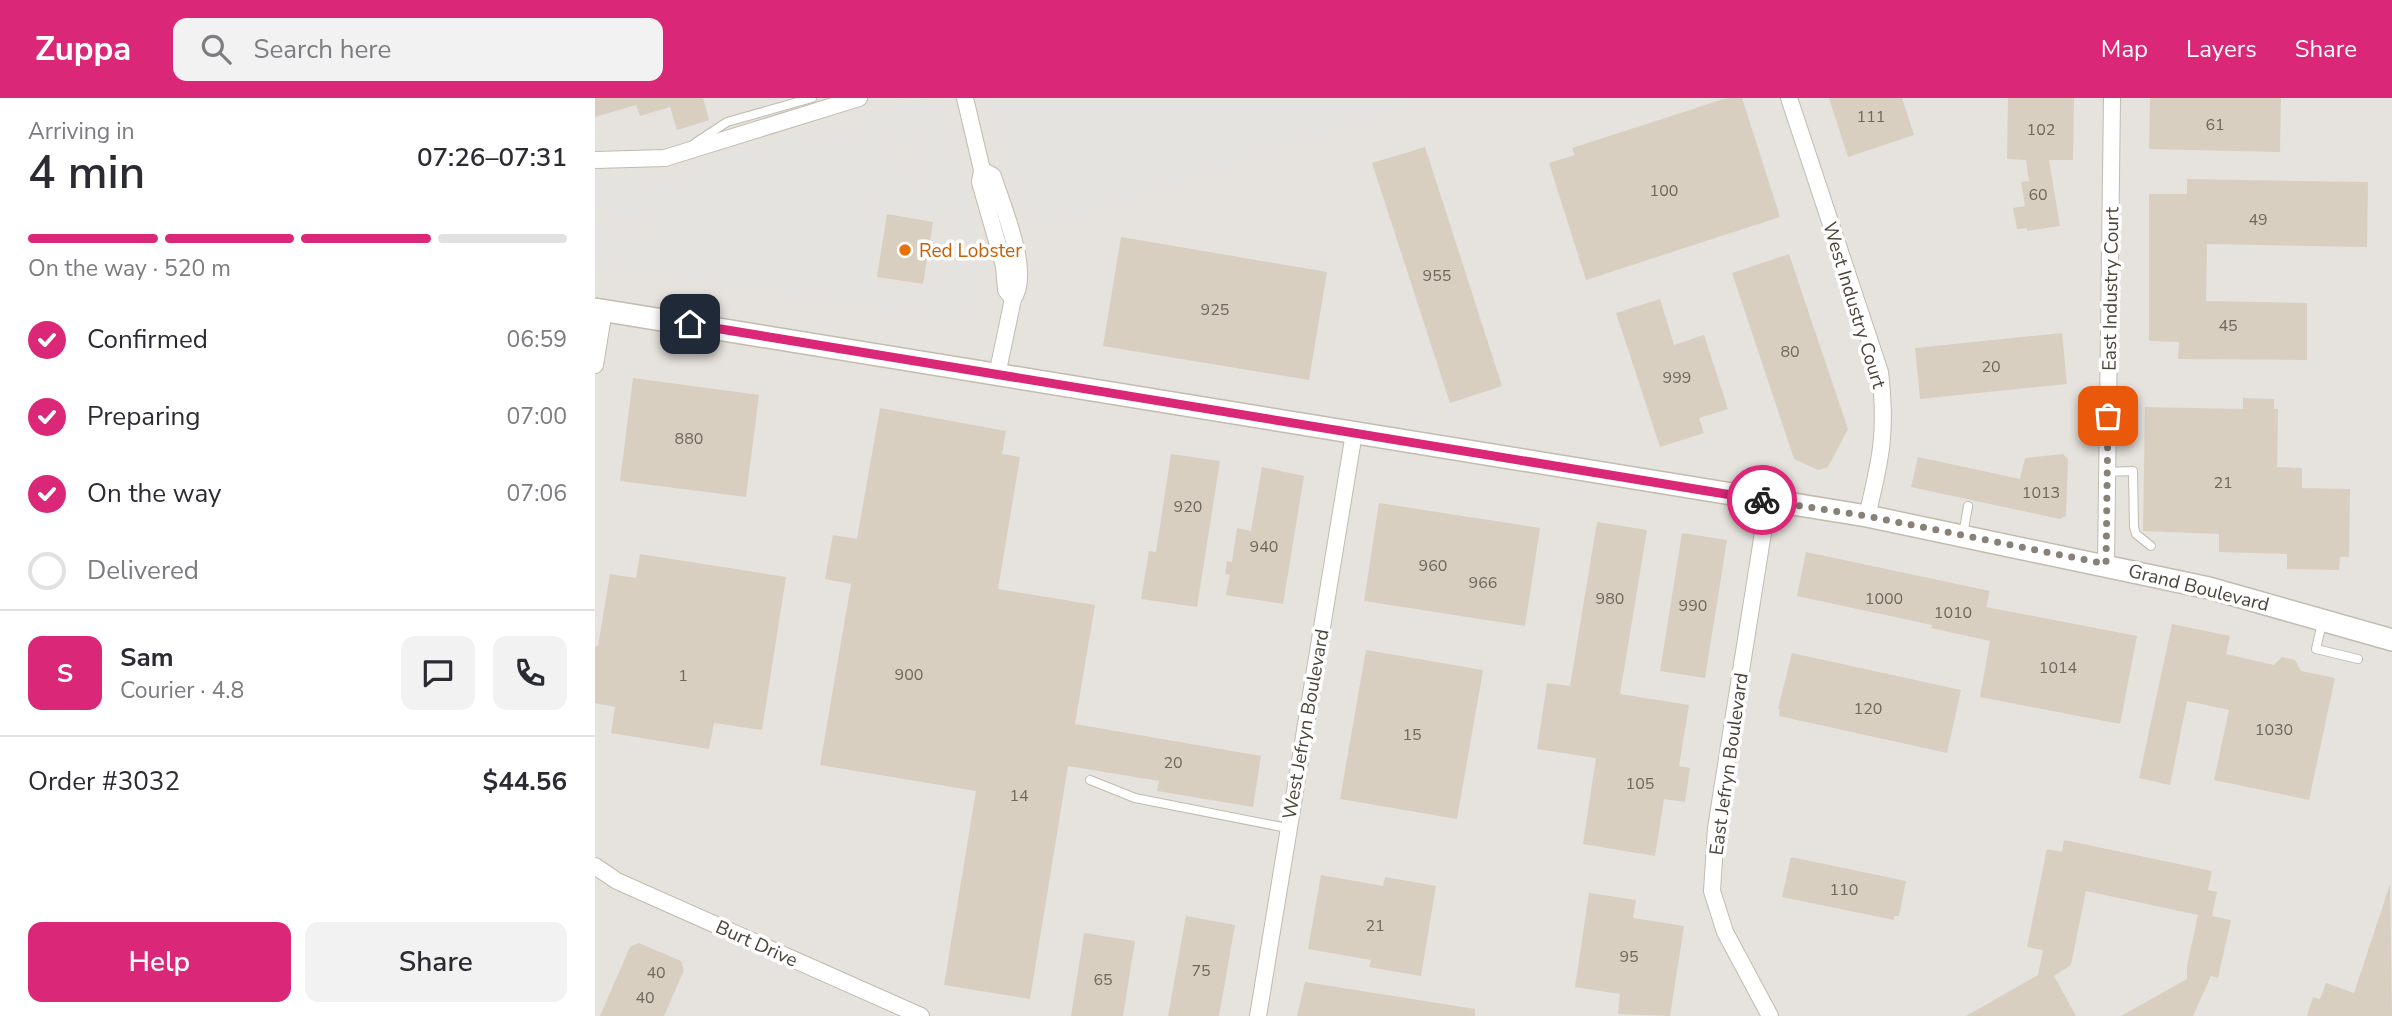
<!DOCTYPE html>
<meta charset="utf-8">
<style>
:root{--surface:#fff;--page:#f2f2f3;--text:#2b2b33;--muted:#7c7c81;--line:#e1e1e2;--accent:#db2777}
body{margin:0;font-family:"Nunito Sans",sans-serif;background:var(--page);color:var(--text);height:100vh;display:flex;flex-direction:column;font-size:26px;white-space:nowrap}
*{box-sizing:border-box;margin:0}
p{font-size:23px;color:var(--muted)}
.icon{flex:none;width:38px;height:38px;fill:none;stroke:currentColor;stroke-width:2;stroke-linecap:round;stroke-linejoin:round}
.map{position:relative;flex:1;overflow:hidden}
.panel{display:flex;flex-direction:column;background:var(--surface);width:595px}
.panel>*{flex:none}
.pin{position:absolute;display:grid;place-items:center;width:60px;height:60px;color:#fff;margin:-30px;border-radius:14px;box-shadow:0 4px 10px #0006}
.courier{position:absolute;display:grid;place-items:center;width:70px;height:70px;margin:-35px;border:5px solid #db2777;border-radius:50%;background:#fff;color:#222;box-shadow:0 2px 9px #0007}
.headline em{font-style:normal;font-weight:600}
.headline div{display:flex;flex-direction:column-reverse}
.headline{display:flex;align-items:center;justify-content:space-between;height:119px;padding:0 28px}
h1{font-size:46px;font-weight:600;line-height:52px}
.bar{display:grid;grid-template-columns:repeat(4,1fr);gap:10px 7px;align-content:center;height:84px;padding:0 28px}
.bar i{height:9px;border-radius:5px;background:var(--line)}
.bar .active{background:var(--accent)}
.bar p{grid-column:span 4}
.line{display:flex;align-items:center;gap:18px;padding:0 28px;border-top:2px solid var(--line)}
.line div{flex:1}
.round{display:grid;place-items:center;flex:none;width:74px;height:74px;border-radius:14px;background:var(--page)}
ol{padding:0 28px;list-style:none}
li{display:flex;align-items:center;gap:21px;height:77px}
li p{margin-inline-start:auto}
li .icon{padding:7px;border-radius:50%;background:var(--accent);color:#fff;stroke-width:4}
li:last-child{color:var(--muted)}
li i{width:38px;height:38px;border:4px solid var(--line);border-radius:50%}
.cta{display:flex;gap:14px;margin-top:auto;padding:14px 28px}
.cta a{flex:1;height:80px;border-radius:14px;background:var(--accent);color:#fff;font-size:28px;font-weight:600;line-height:80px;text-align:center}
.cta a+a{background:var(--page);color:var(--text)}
header{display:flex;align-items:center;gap:42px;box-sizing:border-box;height:98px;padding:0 35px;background:var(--accent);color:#fff}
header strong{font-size:33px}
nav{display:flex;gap:38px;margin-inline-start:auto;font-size:24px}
.search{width:490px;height:63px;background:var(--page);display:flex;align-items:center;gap:18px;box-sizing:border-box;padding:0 24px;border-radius:14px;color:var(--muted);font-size:26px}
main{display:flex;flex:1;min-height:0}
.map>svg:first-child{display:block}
</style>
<header>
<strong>Zuppa</strong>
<div class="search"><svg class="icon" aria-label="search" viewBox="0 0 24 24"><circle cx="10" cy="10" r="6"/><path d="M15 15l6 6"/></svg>Search here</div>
<nav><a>Map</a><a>Layers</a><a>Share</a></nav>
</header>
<main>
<section class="panel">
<div class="headline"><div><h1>4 min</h1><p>Arriving in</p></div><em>07:26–07:31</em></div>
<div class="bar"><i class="active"></i><i class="active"></i><i class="active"></i><i></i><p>On the way · 520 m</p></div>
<ol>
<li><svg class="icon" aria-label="check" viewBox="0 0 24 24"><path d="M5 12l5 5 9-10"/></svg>Confirmed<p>06:59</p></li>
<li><svg class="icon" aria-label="check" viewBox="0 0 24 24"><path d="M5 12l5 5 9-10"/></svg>Preparing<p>07:00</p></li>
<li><svg class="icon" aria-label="check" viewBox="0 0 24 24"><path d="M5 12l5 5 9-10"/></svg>On the way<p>07:06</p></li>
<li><i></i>Delivered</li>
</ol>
<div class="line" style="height:126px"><b class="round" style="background:var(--accent);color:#fff">S</b><div><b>Sam</b><p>Courier · 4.8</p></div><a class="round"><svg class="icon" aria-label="chat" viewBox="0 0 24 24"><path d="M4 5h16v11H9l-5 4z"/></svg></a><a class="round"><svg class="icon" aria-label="phone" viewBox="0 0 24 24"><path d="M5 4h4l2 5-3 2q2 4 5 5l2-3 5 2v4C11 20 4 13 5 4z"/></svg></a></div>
<div class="line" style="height:91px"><div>Order #3032</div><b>$44.56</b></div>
<div class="cta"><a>Help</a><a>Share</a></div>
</section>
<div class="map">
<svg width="1797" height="918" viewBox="0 0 1797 918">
<rect width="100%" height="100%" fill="#f6f3ec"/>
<rect fill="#e6e2dd" x="0" y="0" width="1797" height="918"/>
<g fill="#e5e3e0" fill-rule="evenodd">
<path d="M327,0H333L337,12L348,9L391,153L379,156L390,160L380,216L367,215L365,226L0,166V126L46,133L47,145L54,142L58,116L52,106L51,118L0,117V77L57,78L58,89L92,81L89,70L222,31L226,42L264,31L261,19ZM326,30L328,44L318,46L330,87L324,86L325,74L297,69L300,48L288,46V41L299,37L303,49L324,42L322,31ZM278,98L283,99L281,110L342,121L344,109L350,110L358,134L354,155L341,154L335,191L345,194L268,181L278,180L288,118L275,115Z"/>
<polygon points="392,0 835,0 444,131 440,117 428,120"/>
</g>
<g fill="#d8cfc1">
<polygon points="0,0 108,0 114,22 82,32 75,9 45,18 41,7 0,19"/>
<polygon points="1132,0 1147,0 1185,119 991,182 954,65 980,57 977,50"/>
<polygon points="1234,0 1307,0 1319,37 1253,59"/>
<polygon points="1413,0 1479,0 1478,62 1454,62 1465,128 1432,133 1432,130 1422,131 1418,110 1430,108 1426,84 1434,83 1431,62 1412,61"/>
<polygon points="1555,0 1686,0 1685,54 1554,51"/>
<polygon points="830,49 907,288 855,305 777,65"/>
<polygon points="1592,81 1773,84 1772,149 1612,146 1611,203 1712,205 1712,262 1583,261 1584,244 1554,243 1554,96 1592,96"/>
<polygon points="292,116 338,124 328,186 282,179"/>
<polygon points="526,139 732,174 714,282 508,248"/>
<polygon points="1194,156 1253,331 1233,369 1223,372 1199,361 1137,175"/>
<polygon points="1065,201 1079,247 1109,237 1133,311 1104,320 1109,335 1065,349 1021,215"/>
<polygon points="1467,235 1472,286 1325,301 1320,250"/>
<polygon points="38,280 164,297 151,399 25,383"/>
<polygon points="1648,300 1679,301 1679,311 1683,311 1682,369 1707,370 1707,390 1755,391 1754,459 1745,459 1744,472 1692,471 1692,456 1624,454 1624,436 1548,433 1550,309 1648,311"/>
<polygon points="285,310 411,333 407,356 425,359 403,491 500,507 480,626 666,658 658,709 562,693 564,683 473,668 435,901 349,887 381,693 225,667 256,486 230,481 238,437 262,441"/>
<polygon points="576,356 625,363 602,509 546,501 554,453 561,454"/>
<polygon points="1468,356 1473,361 1471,418 1465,421 1316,389 1323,359 1425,381 1430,360"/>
<polygon points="667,369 709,378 688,506 631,497 635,477 630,476 632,463 637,464 642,430 656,433"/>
<polygon points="784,405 945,430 930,528 769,503"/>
<polygon points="1002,424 1052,432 1025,596 1094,607 1084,668 1095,670 1090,704 1069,701 1060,758 988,746 1001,660 942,651 952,585 975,588"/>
<polygon points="1087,435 1132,442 1110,580 1065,573"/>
<polygon points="1211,454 1395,493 1391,509 1542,538 1525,626 1385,599 1395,543 1336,530 1337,527 1202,498"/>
<polygon points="45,456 191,479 167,632 119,625 114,651 16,635 20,609 0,605 0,548 3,548 15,476 41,480"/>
<polygon points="1577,526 1635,538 1631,556 1679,567 1687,559 1700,562 1706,573 1740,580 1714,702 1619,682 1634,612 1592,603 1575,687 1544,680"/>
<polygon points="771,552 888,572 862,721 745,701"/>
<polygon points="1197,555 1366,592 1352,655 1184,618 1185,611 1183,611"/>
<polygon points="1469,742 1617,773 1613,792 1622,794 1617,818 1636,822 1623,880 1616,878 1598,918 1526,918 1592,881 1592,868 1603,817 1491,793 1476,867 1459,878 1481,918 1371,918 1443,877 1448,852 1432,849 1452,751 1467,754"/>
<polygon points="1196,759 1311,783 1304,818 1299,818 1299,822 1187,799"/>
<polygon points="726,777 788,788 790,779 841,788 826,878 774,869 776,862 713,851"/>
<polygon points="1795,786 1797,918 1712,918 1718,899 1725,901 1731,885 1759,895"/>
<polygon points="994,795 1041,802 1038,820 1089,828 1075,918 1023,916 1025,896 980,889"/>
<polygon points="591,818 640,827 624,918 573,918"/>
<polygon points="489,835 540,843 528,918 476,918"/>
<polygon points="44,845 86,863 89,872 69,918 5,918 35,849"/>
<polygon points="710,884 880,911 880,918 702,918"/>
</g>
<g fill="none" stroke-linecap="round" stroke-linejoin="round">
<defs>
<g id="service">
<polyline points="100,45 132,24 217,0"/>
<polyline points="1512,374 1538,373 1539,429 1541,436 1556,448"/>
<polyline points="1368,437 1373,408"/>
<polyline points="1727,525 1721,551 1763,561"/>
<polyline points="495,682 540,700 692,730"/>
</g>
<g id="minor">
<polyline points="370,0 387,72 385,84 409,168 411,192 418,201"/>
<path d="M1194,0L1285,274C1292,333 1286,361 1272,418"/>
<polyline points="0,62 70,60 264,0"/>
<path d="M387,72L398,78C407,108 437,174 418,201L402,277"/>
<polyline points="0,267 9,212"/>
<polyline points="1173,403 1121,730 1117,793 1130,834 1175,918"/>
<polyline points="1511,466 1517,0"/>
<polyline points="0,768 22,783 326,918"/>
<polyline points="663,918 759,335"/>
</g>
<polyline id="tertiary" points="0,211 1272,418 1614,490 1797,542"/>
</defs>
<use href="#service" stroke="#c2bbae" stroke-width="10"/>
<use href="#minor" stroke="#c2bbae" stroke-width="18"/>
<use href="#tertiary" stroke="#c2bbae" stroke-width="24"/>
<use href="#service" stroke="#fff" stroke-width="8"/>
<use href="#minor" stroke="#fff" stroke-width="16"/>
<use href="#tertiary" stroke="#fff" stroke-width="21"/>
</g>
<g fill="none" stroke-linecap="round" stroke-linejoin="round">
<polyline stroke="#878178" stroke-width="7" stroke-dasharray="0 12.6" points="1167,402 1272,418 1511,466 1513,318"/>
<polyline stroke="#db2777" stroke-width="9" points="95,226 1167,402"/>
</g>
<circle fill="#e8710a" stroke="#fff" stroke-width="2.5" cx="310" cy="152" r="7"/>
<g text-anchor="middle" stroke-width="7" stroke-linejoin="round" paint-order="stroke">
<g font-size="16" fill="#6e675b">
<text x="1276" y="24">111</text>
<text x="1620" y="32">61</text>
<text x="1446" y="37">102</text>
<text x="1069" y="98">100</text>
<text x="1443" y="102">60</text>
<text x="1663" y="127">49</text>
<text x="842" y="183">955</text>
<text x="620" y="217">925</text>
<text x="1633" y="233">45</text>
<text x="1195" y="259">80</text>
<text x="1396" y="274">20</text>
<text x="1082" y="285">999</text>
<text x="94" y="346">880</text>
<text x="1628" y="390">21</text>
<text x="1446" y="400">1013</text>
<text x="593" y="414">920</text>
<text x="669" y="454">940</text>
<text x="838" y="473">960</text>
<text x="888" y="490">966</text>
<text x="1015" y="506">980</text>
<text x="1289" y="506">1000</text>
<text x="1098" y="513">990</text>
<text x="1358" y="520">1010</text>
<text x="1463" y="575">1014</text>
<text x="314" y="582">900</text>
<text x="88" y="583">1</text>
<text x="1273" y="616">120</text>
<text x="1679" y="637">1030</text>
<text x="817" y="642">15</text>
<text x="578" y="670">20</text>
<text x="1045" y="691">105</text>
<text x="424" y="703">14</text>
<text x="1249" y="797">110</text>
<text x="780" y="833">21</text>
<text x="1034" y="864">95</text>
<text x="606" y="878">75</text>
<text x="61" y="880">40</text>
<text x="508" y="887">65</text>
<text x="50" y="905">40</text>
</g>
<g font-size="19" fill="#c56008" stroke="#fff" text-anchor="start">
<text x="324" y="159">Red Lobster</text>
</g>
<g font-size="19" fill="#4b4439" stroke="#fff">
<text transform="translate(1515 191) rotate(-89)" y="7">East Industry Court</text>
<text transform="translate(1260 207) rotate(73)" y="7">West Industry Court</text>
<text transform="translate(1604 489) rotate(14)" y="7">Grand Boulevard</text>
<text transform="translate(710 626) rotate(-80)" y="7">West Jefryn Boulevard</text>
<text transform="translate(1133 666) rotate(-82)" y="7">East Jefryn Boulevard</text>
<text transform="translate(162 845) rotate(24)" y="7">Burt Drive</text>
</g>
</g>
</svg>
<div class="pin" style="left:1513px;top:318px;background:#ea580c"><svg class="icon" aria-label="bag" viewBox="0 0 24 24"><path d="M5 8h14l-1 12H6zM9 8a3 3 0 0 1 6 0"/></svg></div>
<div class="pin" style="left:95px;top:226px;background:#1f2937"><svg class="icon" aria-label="home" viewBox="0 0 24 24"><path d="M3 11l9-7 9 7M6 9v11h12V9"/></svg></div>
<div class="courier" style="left:1167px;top:402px"><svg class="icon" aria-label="bike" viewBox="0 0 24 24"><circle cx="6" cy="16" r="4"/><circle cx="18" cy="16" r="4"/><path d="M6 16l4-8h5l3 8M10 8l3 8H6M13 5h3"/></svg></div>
</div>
</main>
